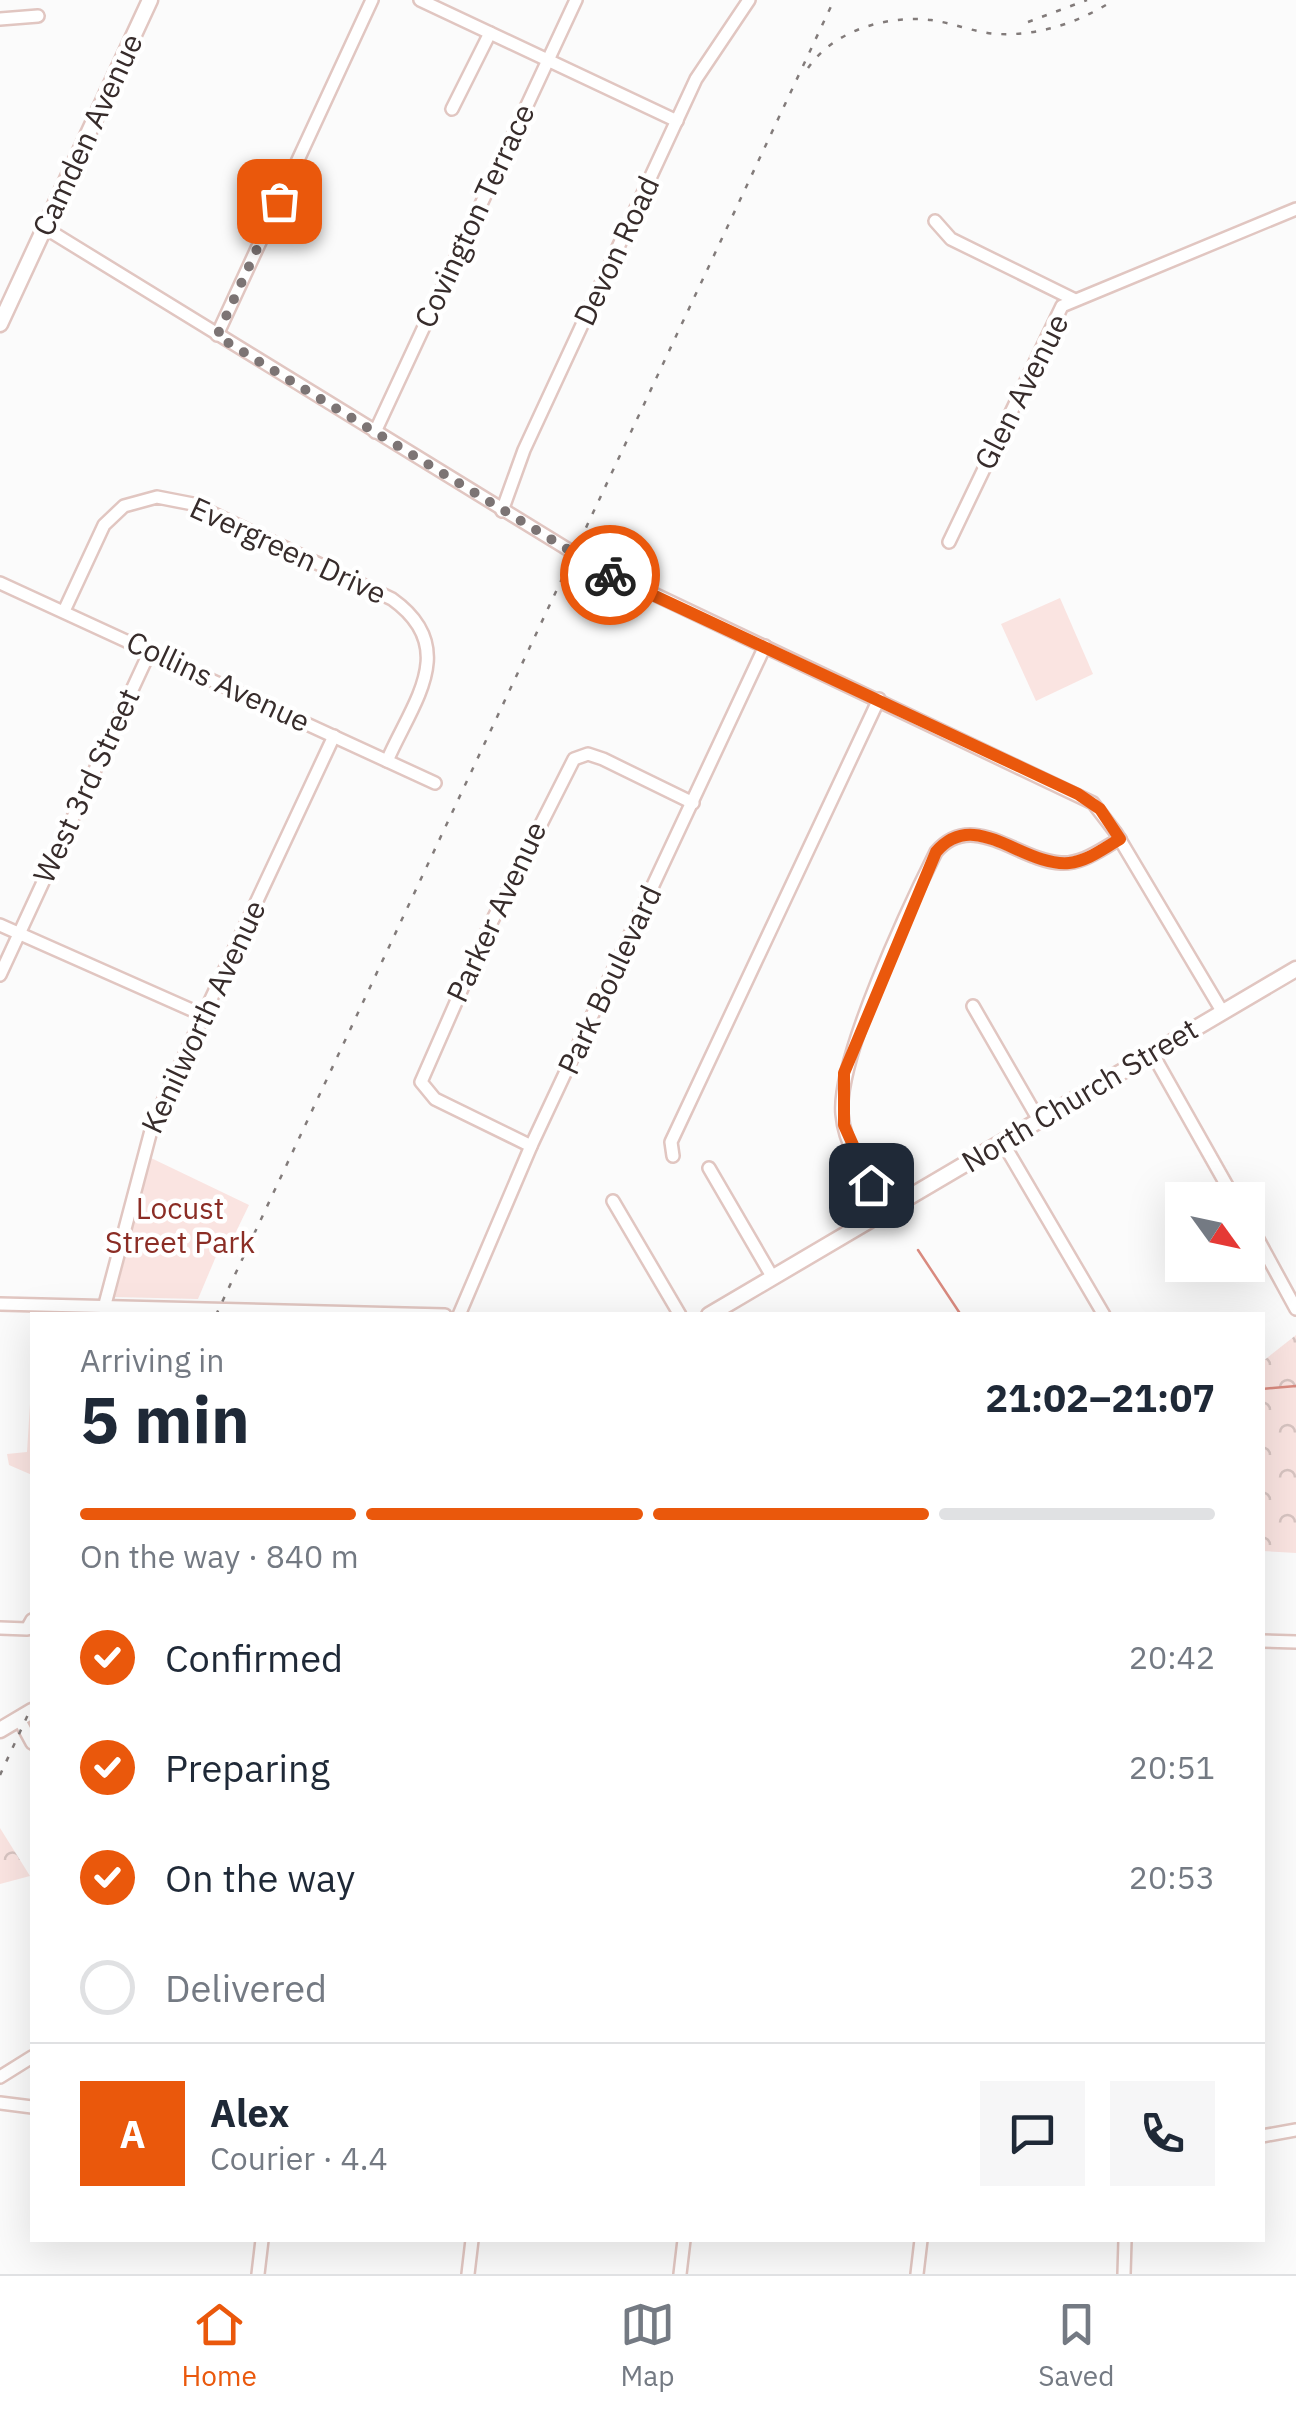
<!DOCTYPE html>
<meta charset="utf-8">
<style>
:root{--surface:#fff;--page:#f6f6f7;--text:#1f2937;--muted:#747a83;--line:#e0e1e3;--accent:#ea580c}
body{margin:0;font-family:"IBM Plex Sans",sans-serif;background:var(--page);color:var(--text);height:100vh;display:flex;flex-direction:column;font-size:38px;white-space:nowrap}
*{box-sizing:border-box;margin:0}
p{font-size:32px;color:var(--muted)}
.icon{flex:none;width:55px;height:55px;fill:none;stroke:currentColor;stroke-width:2;stroke-linecap:round;stroke-linejoin:round}
.map{position:relative;flex:1;overflow:hidden}
.sheet{position:absolute;left:30px;top:1312px;width:1235px;height:930px;display:flex;flex-direction:column;background:var(--surface);border-radius:0px;box-shadow:0 10px 40px #0002}
.sheet>*{flex:none}
.needle{width:65px;rotate:123deg}
.buttons{position:absolute;left:1165px;top:1182px;display:grid;gap:20px}
.buttons a{display:grid;place-items:center;width:100px;height:100px;border-radius:0px;background:var(--surface);box-shadow:0 10px 40px #0002;font-size:50px}
.pin{position:absolute;display:grid;place-items:center;width:85px;height:85px;color:#fff;margin:-42px;border-radius:20px;box-shadow:0 5px 15px #0006}
.courier{position:absolute;display:grid;place-items:center;width:100px;height:100px;margin:-50px;border:8px solid #ea580c;border-radius:50%;background:#fff;color:#222;box-shadow:0 2px 12px #0007}
.headline em{font-style:normal;font-weight:800}
.headline div{display:flex;flex-direction:column-reverse}
.headline{display:flex;align-items:center;justify-content:space-between;height:170px;padding:0 50px}
h1{font-size:65px;font-weight:800;line-height:75px}
.bar{display:grid;grid-template-columns:repeat(4,1fr);gap:15px 10px;align-content:center;height:120px;padding:0 50px}
.bar i{height:12px;border-radius:8px;background:var(--line)}
.bar .on{background:var(--accent)}
.bar p{grid-column:span 4}
.line{display:flex;align-items:center;gap:25px;padding:0 50px;border-top:2px solid var(--line)}
.line div{flex:1}
.round{display:grid;place-items:center;flex:none;width:105px;height:105px;border-radius:0px;background:var(--page)}
ol{padding:0 50px;list-style:none}
li{display:flex;align-items:center;gap:30px;height:110px}
li p{margin-inline-start:auto}
li .icon{padding:10px;border-radius:50%;background:var(--accent);color:#fff;stroke-width:4}
li:last-child{color:var(--muted)}
li i{width:55px;height:55px;border:5px solid var(--line);border-radius:50%}
.menu{display:flex;justify-content:space-around;align-items:center;height:140px;border-top:2px solid var(--line);background:var(--surface);font-size:28px;color:var(--muted)}
.menu a{display:grid;justify-items:center;gap:5px}
.menu .on{color:var(--accent)}
.map>svg:first-child{display:block}
</style>
<div class="map">
<svg width="1296" height="2274" viewBox="0 0 1296 2274">
<defs>
<pattern id="forest-crowns" width="20" height="18" patternUnits="userSpaceOnUse" patternTransform="scale(2.5)"><rect width="20" height="18" fill="#fae4e1"/><path d="M2 6a3 3 0 1 1 6 0M12 15a3 3 0 1 1 6 0" fill="none" stroke="#d7c4c1"/></pattern>
</defs>
<rect width="100%" height="100%" fill="#fbfbfb"/>
<g fill="url(#forest-crowns)">
<polygon points="1296,1335 1296,1553 1263,1551 1263,1361"/>
<polygon points="0,1828 30,1876 0,1884"/>
</g>
<g fill="#fae4e1">
<polygon points="1060,598 1093,674 1036,701 1001,624"/>
<polygon points="151,1158 249,1205 233,1238 225,1235 198,1299 115,1297"/>
<polygon points="32,1372 32,1475 9,1465 7,1454 27,1452"/>
</g>
<g fill="none" stroke-linecap="round" stroke-linejoin="round">
<g stroke="#d98a7f" stroke-width="2.5">
<polyline points="918,1250 961,1315"/>
<polyline points="1262,1389 1296,1386"/>
</g>
<defs>
<g id="minor">
<polyline points="420,0 677,121"/>
<polyline points="0,19 38,16"/>
<polyline points="452,109 490,33"/>
<polyline points="935,221 951,239 1073,299"/>
<polyline points="45,228 595,566 1093,803 1116,833 1222,1011"/>
<polyline points="217,335 372,0"/>
<polyline points="375,432 576,0"/>
<polyline points="502,511 524,450 696,79 749,0"/>
<polyline points="949,542 1062,306 1296,209"/>
<polyline points="0,583 435,783"/>
<path d="M64,611L104,525L124,506L157,497L193,504L392,599C461,648 412,703 387,761"/>
<polyline points="0,925 203,1015"/>
<polyline points="0,975 150,651"/>
<polyline points="973,1006 1040,1122"/>
<polyline points="1152,1053 1235,1200"/>
<polyline points="1003,1143 1104,1315"/>
<polyline points="531,1146 435,1099 421,1082 489,927 574,759 588,754 603,759 693,803"/>
<polyline points="673,1156 671,1142 879,699"/>
<polyline points="709,1168 773,1278"/>
<polyline points="613,1201 680,1315"/>
<path d="M888,1211C869,1181 845,1150 842,1114C837,1059 909,906 936,852C973,809 1018,861 1061,863C1083,864 1101,849 1120,839"/>
<polyline points="1248,1221 1296,1309"/>
<polyline points="0,1304 445,1315"/>
<polyline points="104,1308 153,1123 334,736"/>
<polyline points="459,1315 531,1146 765,646"/>
<polyline points="0,1628 27,1629 32,1620"/>
<polyline points="1262,1641 1296,1642"/>
<polyline points="19,1719 32,1743"/>
<polyline points="0,2077 32,2057"/>
<polyline points="0,2103 32,2107"/>
<polyline points="1262,2136 1296,2130"/>
<polyline points="258,2274 262,2240"/>
<polyline points="468,2274 472,2240"/>
<polyline points="680,2274 684,2240"/>
<polyline points="917,2274 921,2240"/>
<polyline points="1124,2274 1125,2240"/>
</g>
<g id="major">
<polyline points="0,324 150,0"/>
<polyline points="709,1315 1296,969"/>
<polyline points="0,1730 32,1711"/>
</g>
</defs>
<use href="#minor" stroke="#e1c6c1" stroke-width="16"/>
<use href="#major" stroke="#e1c6c1" stroke-width="19"/>
<use href="#minor" stroke="#fff" stroke-width="11"/>
<use href="#major" stroke="#fff" stroke-width="14"/>
<g stroke="#827b7a" stroke-width="2.5" stroke-dasharray="5 10" stroke-linecap="butt">
<polyline points="1028,22 1087,0"/>
<path d="M808,68C834,30 887,15 931,20C953,23 976,33 998,34C1040,36 1080,22 1114,0"/>
<polyline points="216,1315 834,0"/>
<polyline points="0,1775 32,1706"/>
</g>
</g>
<g fill="none" stroke-linecap="round" stroke-linejoin="round">
<polyline stroke="#7c7474" stroke-width="10" stroke-dasharray="0 18" points="279,201 217,336 610,575"/>
<path stroke="#ea580c" stroke-width="12" d="M610,575L1078,794L1100,809L1120,839C1104,848 1088,861 1069,863C1022,867 975,806 936,852L844,1073V1125L871,1185"/>
</g>
<g text-anchor="middle" stroke-width="9" stroke-linejoin="round" paint-order="stroke">
<g font-size="30" fill="#372c2b" stroke="#fff">
<text transform="translate(88 135) rotate(-65)" y="10">Camden Avenue</text>
<text transform="translate(475 216) rotate(-65)" y="10">Covington Terrace</text>
<text transform="translate(617 251) rotate(-65)" y="10">Devon Road</text>
<text transform="translate(1022 392) rotate(-63)" y="10">Glen Avenue</text>
<text transform="translate(288 551) rotate(25)" y="10">Evergreen Drive</text>
<text transform="translate(218 682) rotate(25)" y="10">Collins Avenue</text>
<text transform="translate(87 786) rotate(-65)" y="10">West 3rd Street</text>
<text transform="translate(497 912) rotate(-65)" y="10">Parker Avenue</text>
<text transform="translate(610 980) rotate(-65)" y="10">Park Boulevard</text>
<text transform="translate(204 1017) rotate(-65)" y="10">Kenilworth Avenue</text>
<text transform="translate(1080 1096) rotate(-31)" y="10">North Church Street</text>
</g>
<g font-size="30" fill="#8b2d25" stroke="#fff">
<text x="180" y="1219">Locust<tspan x="180" dy="34">Street Park</tspan></text>
</g>
</g>
</svg>
<div class="buttons">
<a><svg class="needle" viewBox="-14 -14 28 28"><path d="M0-13l5 13h-10z" fill="#e53935"/><path d="M0 13l5-13h-10z" fill="#747a83"/></svg></a>
</div>
<div class="pin" style="left:279px;top:201px;background:#ea580c"><svg class="icon" aria-label="bag" viewBox="0 0 24 24"><path d="M5 8h14l-1 12H6zM9 8a3 3 0 0 1 6 0"/></svg></div>
<div class="pin" style="left:871px;top:1185px;background:#1f2937"><svg class="icon" aria-label="home" viewBox="0 0 24 24"><path d="M3 11l9-7 9 7M6 9v11h12V9"/></svg></div>
<div class="courier" style="left:610px;top:575px"><svg class="icon" aria-label="bike" viewBox="0 0 24 24"><circle cx="6" cy="16" r="4"/><circle cx="18" cy="16" r="4"/><path d="M6 16l4-8h5l3 8M10 8l3 8H6M13 5h3"/></svg></div>
<section class="sheet">
<div class="headline"><div><h1>5 min</h1><p>Arriving in</p></div><em>21:02–21:07</em></div>
<div class="bar"><i class="on"></i><i class="on"></i><i class="on"></i><i></i><p>On the way · 840 m</p></div>
<ol>
<li><svg class="icon" aria-label="check" viewBox="0 0 24 24"><path d="M5 12l5 5 9-10"/></svg>Confirmed<p>20:42</p></li>
<li><svg class="icon" aria-label="check" viewBox="0 0 24 24"><path d="M5 12l5 5 9-10"/></svg>Preparing<p>20:51</p></li>
<li><svg class="icon" aria-label="check" viewBox="0 0 24 24"><path d="M5 12l5 5 9-10"/></svg>On the way<p>20:53</p></li>
<li><i></i>Delivered</li>
</ol>
<div class="line" style="height:180px"><b class="round" style="background:var(--accent);color:#fff">A</b><div><b>Alex</b><p>Courier · 4.4</p></div><a class="round"><svg class="icon" aria-label="chat" viewBox="0 0 24 24"><path d="M4 5h16v11H9l-5 4z"/></svg></a><a class="round"><svg class="icon" aria-label="phone" viewBox="0 0 24 24"><path d="M5 4h4l2 5-3 2q2 4 5 5l2-3 5 2v4C11 20 4 13 5 4z"/></svg></a></div>
</section>
</div>
<nav class="menu">
<a class="on"><svg class="icon" aria-label="home" viewBox="0 0 24 24"><path d="M3 11l9-7 9 7M6 9v11h12V9"/></svg>Home</a>
<a><svg class="icon" aria-label="map" viewBox="0 0 24 24"><path d="M3 6l6-2 6 2 6-2v14l-6 2-6-2-6 2zM9 4v14M15 6v14"/></svg>Map</a>
<a><svg class="icon" aria-label="saved" viewBox="0 0 24 24"><path d="M7 4h10v16l-5-4-5 4z"/></svg>Saved</a>
</nav>
